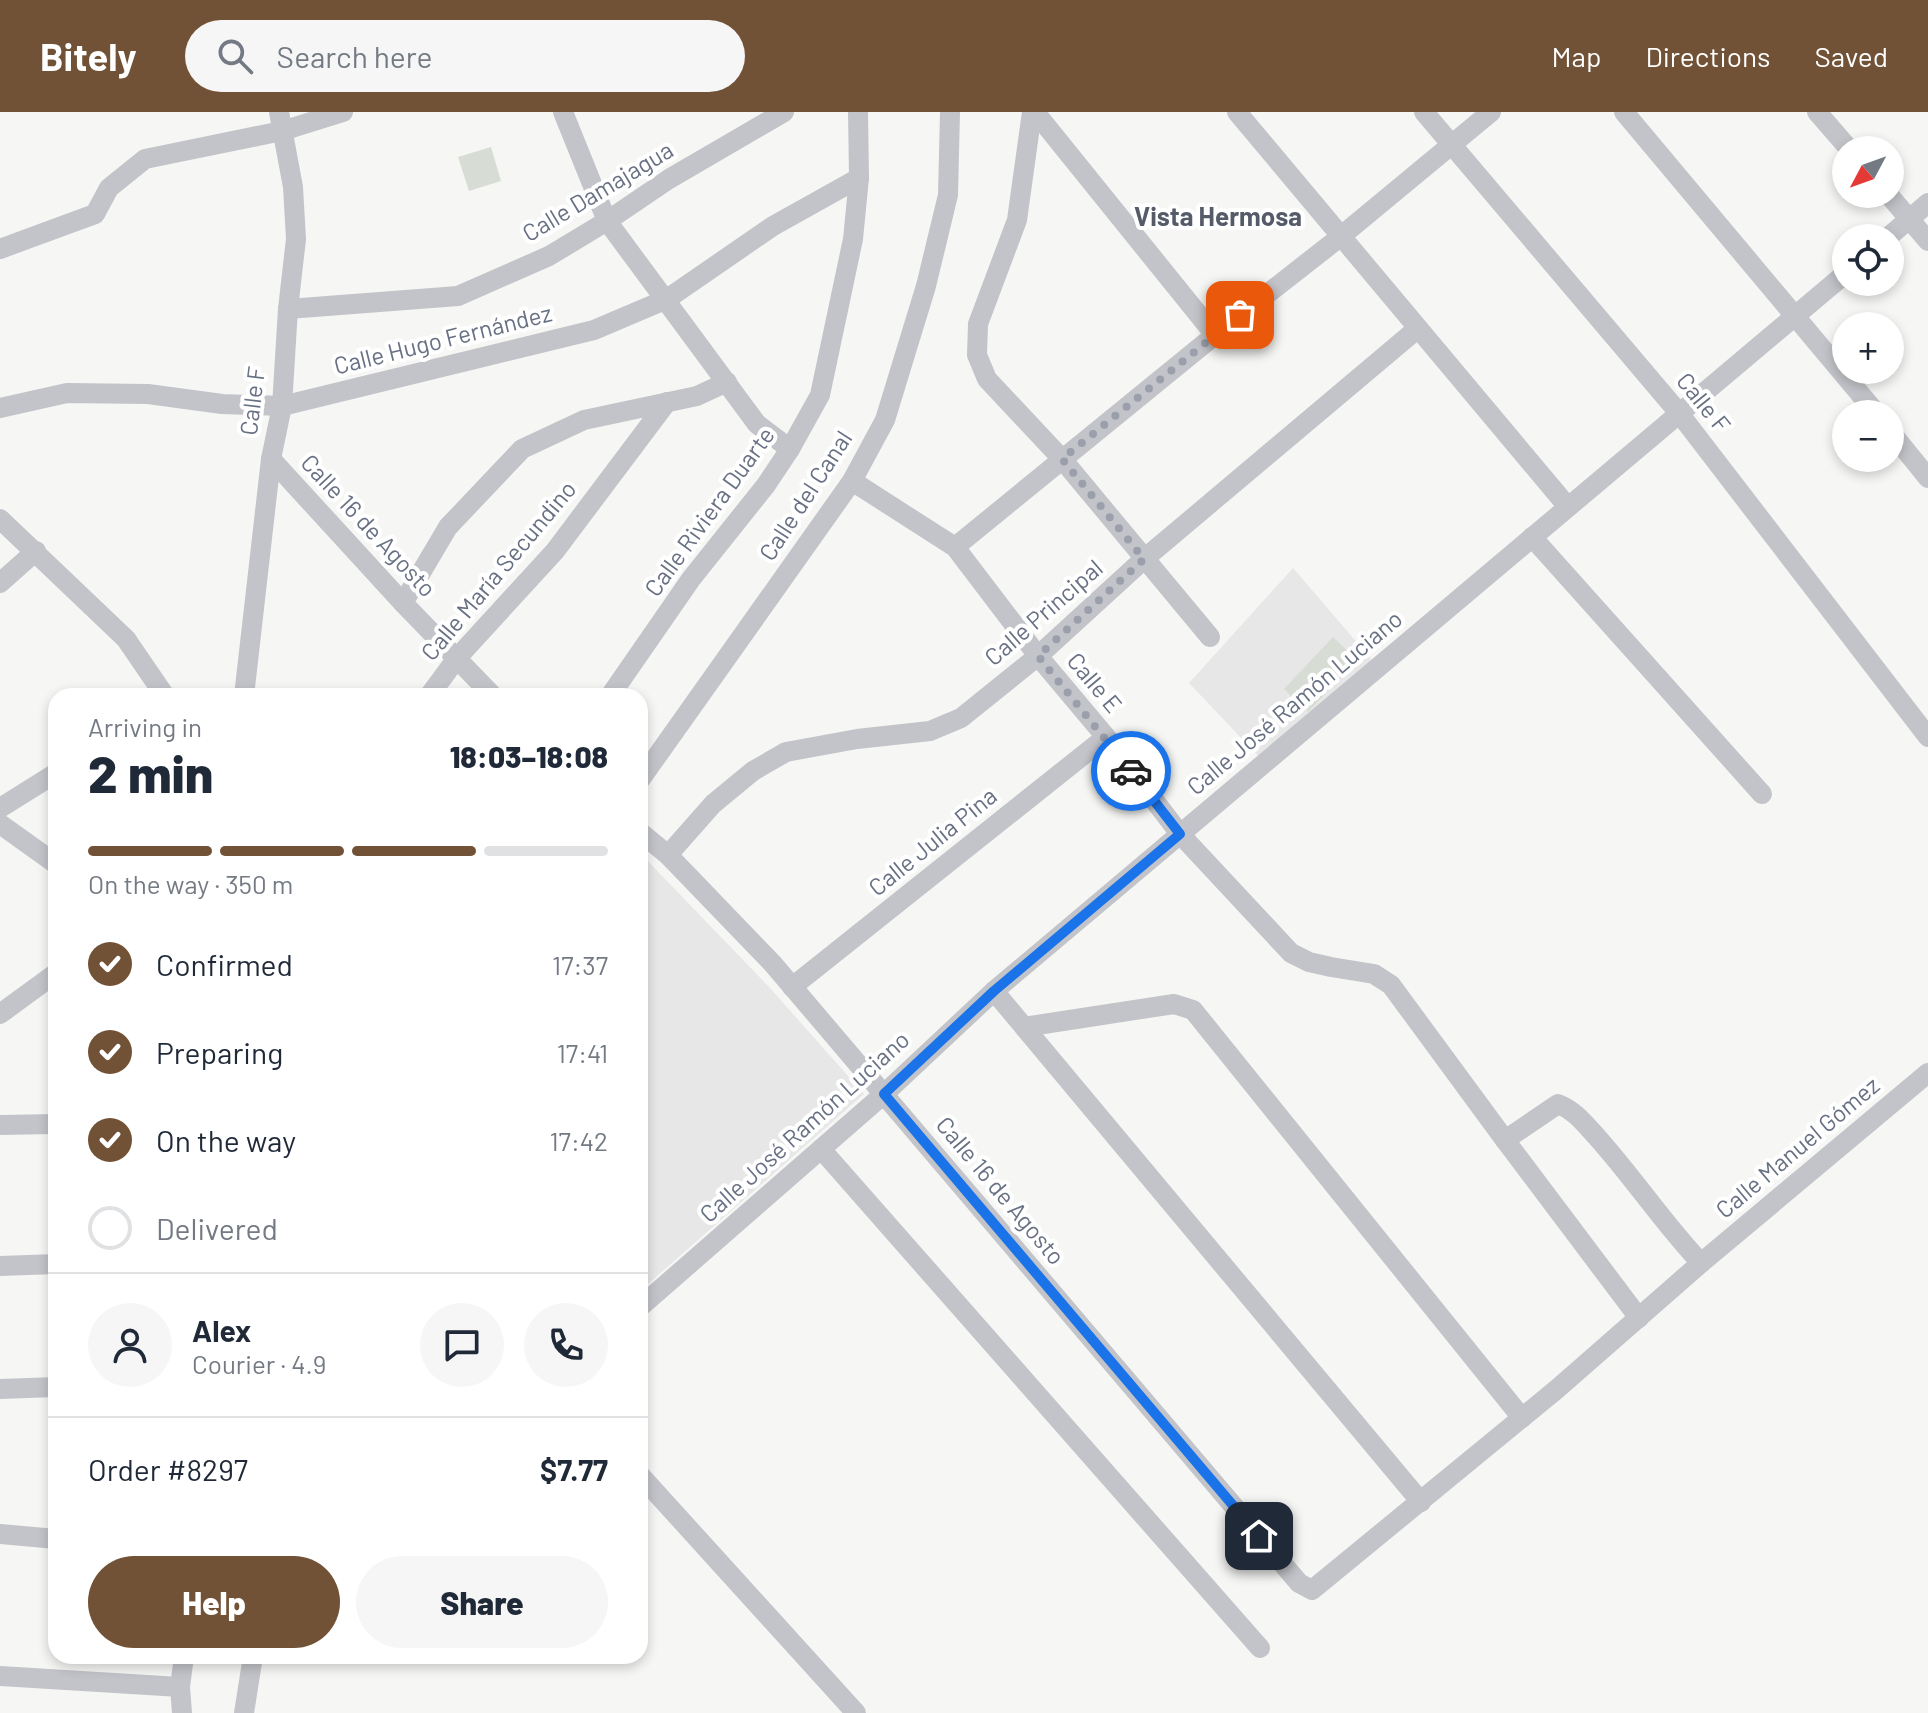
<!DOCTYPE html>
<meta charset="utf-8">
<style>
:root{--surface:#fff;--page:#f6f6f7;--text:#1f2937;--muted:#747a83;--line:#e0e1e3;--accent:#715236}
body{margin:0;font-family:Barlow,sans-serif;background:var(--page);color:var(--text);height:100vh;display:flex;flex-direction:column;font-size:30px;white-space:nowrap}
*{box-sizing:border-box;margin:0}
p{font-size:26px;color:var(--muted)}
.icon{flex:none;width:44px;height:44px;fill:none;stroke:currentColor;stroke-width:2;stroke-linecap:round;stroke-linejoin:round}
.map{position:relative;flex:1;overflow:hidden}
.details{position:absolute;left:48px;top:576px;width:600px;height:976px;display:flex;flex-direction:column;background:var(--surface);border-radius:24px;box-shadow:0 4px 12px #0003}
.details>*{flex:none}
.needle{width:52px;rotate:229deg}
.controls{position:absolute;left:1832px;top:24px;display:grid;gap:16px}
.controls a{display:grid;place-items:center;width:72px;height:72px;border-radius:50%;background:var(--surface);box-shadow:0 4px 12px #0003;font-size:40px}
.pin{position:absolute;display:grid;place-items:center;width:68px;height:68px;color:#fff;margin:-34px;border-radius:16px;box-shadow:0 4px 12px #0006}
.courier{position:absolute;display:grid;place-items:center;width:80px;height:80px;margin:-40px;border:6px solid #1a73e8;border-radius:50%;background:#fff;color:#222;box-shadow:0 2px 10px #0007}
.overview em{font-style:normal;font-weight:800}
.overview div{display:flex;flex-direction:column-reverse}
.overview{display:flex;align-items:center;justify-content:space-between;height:136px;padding:0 40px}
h1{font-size:52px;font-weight:800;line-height:60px}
.bar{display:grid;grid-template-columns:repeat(4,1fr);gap:12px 8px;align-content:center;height:96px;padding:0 40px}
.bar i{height:10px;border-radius:6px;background:var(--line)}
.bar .current{background:var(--accent)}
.bar p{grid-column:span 4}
.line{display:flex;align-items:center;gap:20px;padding:0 40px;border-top:2px solid var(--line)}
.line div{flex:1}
.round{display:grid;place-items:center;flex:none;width:84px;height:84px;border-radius:42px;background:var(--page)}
ol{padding:0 40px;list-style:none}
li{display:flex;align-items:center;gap:24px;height:88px}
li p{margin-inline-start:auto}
li .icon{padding:8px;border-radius:50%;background:var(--accent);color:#fff;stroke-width:4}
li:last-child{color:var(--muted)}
li i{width:44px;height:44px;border:4px solid var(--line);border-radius:50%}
.button{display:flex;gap:16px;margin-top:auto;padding:16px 40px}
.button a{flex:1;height:92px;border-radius:48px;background:var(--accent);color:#fff;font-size:32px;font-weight:800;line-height:92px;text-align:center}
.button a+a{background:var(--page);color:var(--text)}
header{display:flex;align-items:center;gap:48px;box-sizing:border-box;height:112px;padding:0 40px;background:var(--accent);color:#fff}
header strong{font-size:38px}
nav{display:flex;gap:44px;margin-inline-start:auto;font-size:28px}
.search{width:560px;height:72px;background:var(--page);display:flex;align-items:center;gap:20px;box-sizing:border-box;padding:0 28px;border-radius:44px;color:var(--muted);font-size:30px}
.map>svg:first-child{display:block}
</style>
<header>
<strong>Bitely</strong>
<div class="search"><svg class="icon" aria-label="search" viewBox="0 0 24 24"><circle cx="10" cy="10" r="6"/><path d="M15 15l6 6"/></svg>Search here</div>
<nav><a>Map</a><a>Directions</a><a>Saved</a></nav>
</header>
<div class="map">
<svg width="1928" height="1601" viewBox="0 0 1928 1601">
<rect width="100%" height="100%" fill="#f6f7f4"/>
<g fill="#e7e7e7">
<polygon points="1293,456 1372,548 1262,648 1189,571"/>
<polygon points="640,741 770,876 864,982 640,1179"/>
</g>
<g fill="#d7ddd5">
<polygon points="491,35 501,69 469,79 458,45"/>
<polygon points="1333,525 1357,548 1308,600 1284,577"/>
</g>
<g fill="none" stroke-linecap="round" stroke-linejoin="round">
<g stroke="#c2c4c9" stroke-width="20">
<polyline points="563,0 607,109 757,312 790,337"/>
<polyline points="1032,0 1017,108 978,212 977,243 987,267 1062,347 1210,525"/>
<polyline points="1035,0 1215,223"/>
<polyline points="1237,0 1568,395"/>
<polyline points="1424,0 1679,301 1928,625"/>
<polyline points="1624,0 1877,302"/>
<polyline points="1817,0 1850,38"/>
<polyline points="1888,82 1928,129"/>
<polyline points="1887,126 1928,91"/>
<polyline points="0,137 95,102 109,76 145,47 282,19 343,0"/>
<polyline points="288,197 458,184 549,144 607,109 669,67 784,0"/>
<polyline points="0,296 67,281 148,282 222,292 282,294 594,218 667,187 773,114 859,66"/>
<polyline points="1890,319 1928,366"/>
<polyline points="271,347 403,491 493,584"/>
<path d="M852,369L955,435L1038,544L1106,625L1180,722L1291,841L1309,850L1331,855L1374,862L1391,873L1505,1028L1558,992C1574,998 1584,1011 1596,1024C1633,1065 1663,1111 1701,1151"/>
<polyline points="0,407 126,527 165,584"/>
<polyline points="1532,425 1762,682"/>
<polyline points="955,435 1215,223 1340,125 1491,0"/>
<polyline points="0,471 36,439"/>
<polyline points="403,491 448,415 522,337 584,308 697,284 727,270"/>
<polyline points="244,584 271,347 282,294 288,197 296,127 293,75 279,0"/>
<polyline points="429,584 457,546 555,439 667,290"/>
<polyline points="610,584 691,467 766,373 790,337 820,283 853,127 859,66 858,0"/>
<polyline points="640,668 852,369 885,308 926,174 948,83 950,0"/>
<polyline points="0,696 56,661"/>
<polyline points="0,712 56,752"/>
<polyline points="640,720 668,743 773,852 1299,1471 1312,1478 1557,1277 1701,1151 1928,961"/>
<polyline points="668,743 713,692 753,659 786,640 857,627 930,619 961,606 1038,544 1144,447 1417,217"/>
<polyline points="792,875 1106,625"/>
<polyline points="994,879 1421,1390"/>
<polyline points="0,902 56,861"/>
<polyline points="1024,915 1174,892 1193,898 1522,1306"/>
<polyline points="0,1013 56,1012"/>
<polyline points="1505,1028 1639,1206"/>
<polyline points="821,1037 1260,1536"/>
<polyline points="0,1154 56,1152"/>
<polyline points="640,1195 884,982 994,879 1846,161"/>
<polyline points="0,1277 56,1275"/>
<polyline points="640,1363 856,1601"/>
<polyline points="0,1422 56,1427"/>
<polyline points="0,1564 180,1575"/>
<polyline points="182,1601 180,1575 184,1544"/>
<polyline points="244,1601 253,1544"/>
</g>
</g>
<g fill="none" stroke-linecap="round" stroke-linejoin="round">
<polyline stroke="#9a9fab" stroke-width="8" stroke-dasharray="0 14.4" points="1131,659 1038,544 1144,447 1062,347 1240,203"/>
<polyline stroke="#1a73e8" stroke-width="10" points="1131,659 1180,722 994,879 884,982 1259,1424"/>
</g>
<g text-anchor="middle" stroke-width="8" stroke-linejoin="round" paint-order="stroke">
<g font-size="24" fill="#687083" stroke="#fff">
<text transform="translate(598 80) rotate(-31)" y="8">Calle Damajagua</text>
<text transform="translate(443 228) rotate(-14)" y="8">Calle Hugo Fernández</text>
<text transform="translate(253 289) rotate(-83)" y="8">Calle F</text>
<text transform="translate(1703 291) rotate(51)" y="8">Calle F</text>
<text transform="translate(806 384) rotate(-57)" y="8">Calle del Canal</text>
<text transform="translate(710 400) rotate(-54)" y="8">Calle Riviera Duarte</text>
<text transform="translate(368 414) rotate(47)" y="8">Calle 16 de Agosto</text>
<text transform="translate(499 459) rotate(-50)" y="8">Calle María Secundino</text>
<text transform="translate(1044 501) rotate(-41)" y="8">Calle Principal</text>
<text transform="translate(1094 571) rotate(50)" y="8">Calle E</text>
<text transform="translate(1295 591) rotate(-40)" y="8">Calle José Ramón Luciano</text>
<text transform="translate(933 730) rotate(-39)" y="8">Calle Julia Pina</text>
<text transform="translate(805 1015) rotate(-42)" y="8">Calle José Ramón Luciano</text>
<text transform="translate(1798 1036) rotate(-40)" y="8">Calle Manuel Gómez</text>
<text transform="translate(1000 1079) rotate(50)" y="8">Calle 16 de Agosto</text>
</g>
<g font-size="26" font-weight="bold" fill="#555b68" stroke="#fff">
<text x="1218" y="114">Vista Hermosa</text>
</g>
</g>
</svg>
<div class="controls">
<a><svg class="needle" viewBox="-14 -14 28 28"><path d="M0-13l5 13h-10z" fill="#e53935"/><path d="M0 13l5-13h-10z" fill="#747a83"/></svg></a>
<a><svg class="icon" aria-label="locate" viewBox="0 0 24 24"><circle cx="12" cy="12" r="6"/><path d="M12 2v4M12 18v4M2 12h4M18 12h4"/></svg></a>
<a>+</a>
<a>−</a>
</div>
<div class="pin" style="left:1240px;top:203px;background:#ea580c"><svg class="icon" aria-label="bag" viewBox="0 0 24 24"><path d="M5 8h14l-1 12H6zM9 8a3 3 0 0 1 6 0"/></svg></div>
<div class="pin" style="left:1259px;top:1424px;background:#1f2937"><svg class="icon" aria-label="home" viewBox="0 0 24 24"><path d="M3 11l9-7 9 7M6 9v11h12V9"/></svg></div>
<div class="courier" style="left:1131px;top:659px"><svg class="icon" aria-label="car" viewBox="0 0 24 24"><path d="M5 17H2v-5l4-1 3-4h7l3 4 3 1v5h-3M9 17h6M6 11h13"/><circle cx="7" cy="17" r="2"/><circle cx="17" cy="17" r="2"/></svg></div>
<section class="details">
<div class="overview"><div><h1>2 min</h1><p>Arriving in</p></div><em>18:03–18:08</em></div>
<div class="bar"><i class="current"></i><i class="current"></i><i class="current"></i><i></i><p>On the way · 350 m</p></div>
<ol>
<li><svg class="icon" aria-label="check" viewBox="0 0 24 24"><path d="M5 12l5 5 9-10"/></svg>Confirmed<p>17:37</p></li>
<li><svg class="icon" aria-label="check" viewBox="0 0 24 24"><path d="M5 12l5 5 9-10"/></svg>Preparing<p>17:41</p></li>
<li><svg class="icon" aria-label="check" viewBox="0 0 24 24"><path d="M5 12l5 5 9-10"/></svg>On the way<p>17:42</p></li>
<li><i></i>Delivered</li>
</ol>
<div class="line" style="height:144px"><a class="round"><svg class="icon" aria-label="person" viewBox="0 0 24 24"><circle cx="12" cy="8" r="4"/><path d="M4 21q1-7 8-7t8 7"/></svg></a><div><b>Alex</b><p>Courier · 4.9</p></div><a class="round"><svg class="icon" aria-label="chat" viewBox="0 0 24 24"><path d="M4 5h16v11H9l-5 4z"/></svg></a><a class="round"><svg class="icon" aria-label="phone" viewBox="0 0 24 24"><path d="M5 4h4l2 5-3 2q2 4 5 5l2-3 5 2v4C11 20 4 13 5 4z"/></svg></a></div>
<div class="line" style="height:104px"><div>Order #8297</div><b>$7.77</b></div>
<div class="button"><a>Help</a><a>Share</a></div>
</section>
</div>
